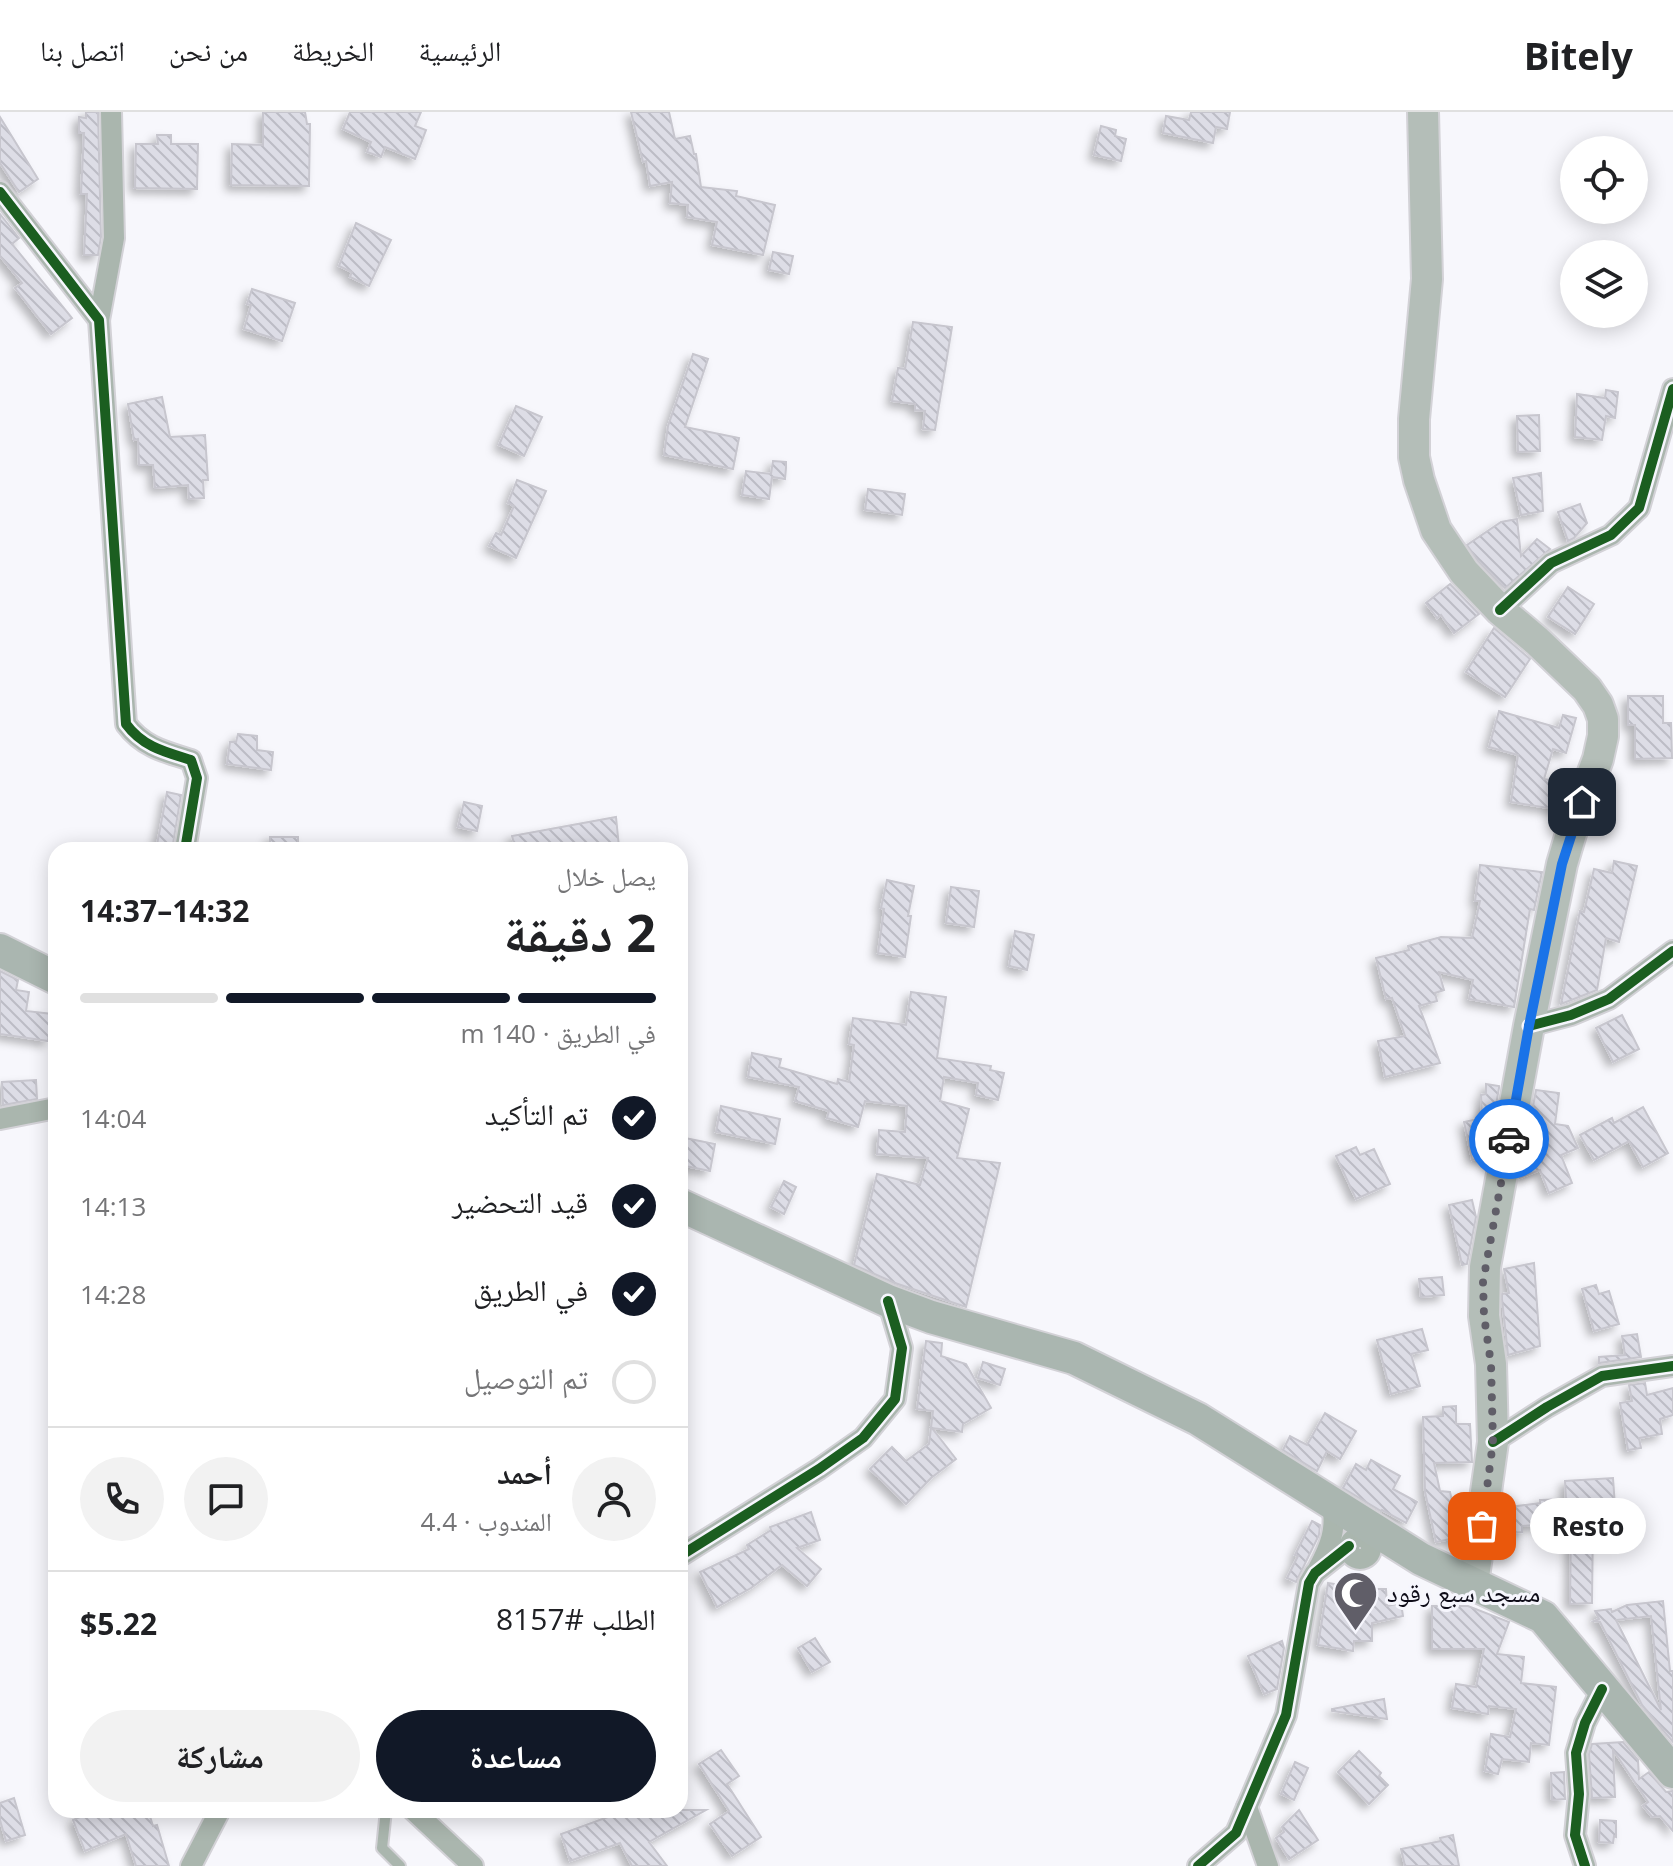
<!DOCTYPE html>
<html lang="ar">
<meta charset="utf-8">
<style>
:root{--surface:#fff;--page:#f2f2f2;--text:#202124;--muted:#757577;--line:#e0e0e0;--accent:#111827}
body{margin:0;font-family:"Open Sans","Noto Naskh Arabic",sans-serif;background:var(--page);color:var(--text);direction:rtl;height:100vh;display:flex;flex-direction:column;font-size:30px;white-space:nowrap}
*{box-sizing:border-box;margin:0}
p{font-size:26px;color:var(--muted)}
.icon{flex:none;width:44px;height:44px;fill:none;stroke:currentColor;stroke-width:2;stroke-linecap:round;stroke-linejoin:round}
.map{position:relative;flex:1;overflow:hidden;direction:ltr}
.side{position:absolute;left:48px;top:730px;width:640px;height:976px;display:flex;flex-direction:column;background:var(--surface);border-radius:24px;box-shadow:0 4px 20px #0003;direction:rtl}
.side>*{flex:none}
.tools{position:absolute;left:1560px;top:24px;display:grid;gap:16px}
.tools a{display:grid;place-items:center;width:88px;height:88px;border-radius:50%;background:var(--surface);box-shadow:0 4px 20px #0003;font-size:40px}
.pin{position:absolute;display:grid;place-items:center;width:68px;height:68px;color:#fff;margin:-34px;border-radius:16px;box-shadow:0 4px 12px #0006}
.courier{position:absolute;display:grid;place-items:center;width:80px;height:80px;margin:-40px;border:6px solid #1a73e8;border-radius:50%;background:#fff;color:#222;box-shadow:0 2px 10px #0007}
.bubble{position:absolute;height:56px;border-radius:28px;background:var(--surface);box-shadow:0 4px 20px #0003;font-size:26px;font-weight:700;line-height:56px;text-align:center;direction:rtl}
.headline em{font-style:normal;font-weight:700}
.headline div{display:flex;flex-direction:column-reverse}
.headline{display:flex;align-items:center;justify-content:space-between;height:136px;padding:0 32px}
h1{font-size:52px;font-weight:700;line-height:60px}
.bar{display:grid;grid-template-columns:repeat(4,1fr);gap:12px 8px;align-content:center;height:96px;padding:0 32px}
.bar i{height:10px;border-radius:6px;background:var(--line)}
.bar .active{background:var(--accent)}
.bar p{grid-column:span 4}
.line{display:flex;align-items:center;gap:20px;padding:0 32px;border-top:2px solid var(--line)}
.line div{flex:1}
.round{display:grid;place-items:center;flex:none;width:84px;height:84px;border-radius:42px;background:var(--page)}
ol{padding:0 32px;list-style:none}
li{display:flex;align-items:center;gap:24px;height:88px}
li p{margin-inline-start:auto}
li .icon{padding:8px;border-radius:50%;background:var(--accent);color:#fff;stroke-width:4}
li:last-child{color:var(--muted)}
li i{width:44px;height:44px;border:4px solid var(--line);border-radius:50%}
.cta{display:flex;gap:16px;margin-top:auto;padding:16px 32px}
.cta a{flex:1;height:92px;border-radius:48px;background:var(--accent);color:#fff;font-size:32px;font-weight:700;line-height:92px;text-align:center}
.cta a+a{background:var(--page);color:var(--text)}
header{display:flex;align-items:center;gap:48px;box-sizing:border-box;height:112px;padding:0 40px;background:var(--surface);border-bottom:2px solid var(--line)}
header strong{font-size:38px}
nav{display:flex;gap:44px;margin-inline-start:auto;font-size:28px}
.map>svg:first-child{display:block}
</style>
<header>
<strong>Bitely</strong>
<nav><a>الرئيسية</a><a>الخريطة</a><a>من نحن</a><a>اتصل بنا</a></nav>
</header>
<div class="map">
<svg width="1673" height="1754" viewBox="0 0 1673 1754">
<defs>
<pattern id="building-back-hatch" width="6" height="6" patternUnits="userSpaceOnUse" patternTransform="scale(2)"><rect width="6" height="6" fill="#dddde6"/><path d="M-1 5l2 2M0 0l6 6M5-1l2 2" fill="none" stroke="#bcbcc5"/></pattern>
<filter id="shadow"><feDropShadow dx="-5" dy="5" stdDeviation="4" flood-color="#0004"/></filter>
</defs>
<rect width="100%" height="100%" fill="#f7f7fc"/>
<g fill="url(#building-back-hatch)" stroke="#c7c6ce" stroke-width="2" fill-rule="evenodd" filter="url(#shadow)">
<polygon points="86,0 98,0 101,125 98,143 84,143 87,82 81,82 84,21 79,21 79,5 86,6"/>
<polygon points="263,0 305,0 307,12 310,12 309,74 231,73 232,32 263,33"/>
<polygon points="350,0 421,0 415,14 426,18 415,47 385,35 381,45 367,40 371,30 343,17"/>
<polygon points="631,0 669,0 675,27 690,24 694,42 696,42 701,75 737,79 736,84 775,93 763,143 712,133 717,110 687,105 688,93 670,91 672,70 650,74 646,49 643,50"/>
<polygon points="1191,0 1230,0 1227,17 1216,15 1213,31 1163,21 1166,4 1189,8"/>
<polygon points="0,5 38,67 19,80 0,51"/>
<polygon points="1101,14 1116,18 1115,24 1126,27 1121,49 1094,43"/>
<polygon points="157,23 171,23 171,32 198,32 197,77 135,76 136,32 158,32"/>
<polygon points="0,102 19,126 12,132 72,206 51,222 15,176 22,171 0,144"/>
<polygon points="356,111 391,128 369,174 350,165 352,160 339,154"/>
<polygon points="773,140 793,144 789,162 769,158"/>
<polygon points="252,177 295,191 282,229 244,217 251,193 247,192"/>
<polygon points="913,210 952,215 935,318 923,317 925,299 915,298 915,292 892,289 898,256 905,257"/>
<polygon points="693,242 708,247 685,315 739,326 733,357 664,343 668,314"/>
<polygon points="1606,278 1618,280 1615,306 1606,304 1602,328 1575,325 1577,282 1605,286"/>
<polygon points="162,285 170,325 205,323 208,368 203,368 204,386 189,387 188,373 155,376 153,353 139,353 138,327 134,328 128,292"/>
<polygon points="516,294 542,305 524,344 499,333"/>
<polygon points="1539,303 1540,339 1518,340 1517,304"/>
<polygon points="773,349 786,350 786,356 785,367 772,365 769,387 742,383 746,359 771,362"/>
<polygon points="1541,361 1543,399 1521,403 1513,366"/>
<polygon points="517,368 546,379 516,446 489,434 496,421 501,423 514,394 508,391"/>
<polygon points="868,377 905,382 902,403 865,398"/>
<polygon points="1580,392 1587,411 1574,426 1568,429 1558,400"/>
<polygon points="1517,407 1521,444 1537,427 1550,437 1505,476 1478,449 1467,433 1501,410"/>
<polygon points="1450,472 1479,502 1454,521 1441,503 1437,506 1426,491"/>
<polygon points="1568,475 1594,492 1575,522 1548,505"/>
<polygon points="1494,516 1530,547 1505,585 1466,560"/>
<polygon points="1628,584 1663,584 1663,611 1671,611 1672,646 1635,647 1635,613 1628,613"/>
<polygon points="1499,599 1559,616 1563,603 1576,606 1566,641 1553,637 1544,667 1570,671 1560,698 1511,690 1518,643 1489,635"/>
<polygon points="238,622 257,624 257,638 273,640 271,658 227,652 230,630 236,630"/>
<polygon points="167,680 181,683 172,738 156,738"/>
<polygon points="464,690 482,694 477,719 458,715"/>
<polygon points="616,705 619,735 596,738 516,738 512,724"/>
<rect x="270" y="725" width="28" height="13"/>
<polygon points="1614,749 1637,754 1619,830 1606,826 1597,878 1561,892 1580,799 1584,800 1594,757 1612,761"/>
<polygon points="1480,753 1542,760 1534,798 1530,797 1514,895 1469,887 1473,868 1439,860 1444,878 1435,881 1437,889 1419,894 1440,951 1385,965 1378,929 1405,924 1392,886 1386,887 1376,846 1409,838 1408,834 1441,825 1472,826 1480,789 1475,789"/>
<polygon points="887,768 914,774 908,804 911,804 905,845 878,841 884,797 881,796"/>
<polygon points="951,775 979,779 974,815 946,811"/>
<polygon points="1015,819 1034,823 1027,858 1009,854"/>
<polygon points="0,859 18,868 16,878 29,880 26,899 52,902 48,929 0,922"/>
<polygon points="911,880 946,885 937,946 991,954 990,958 1004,961 998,988 976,983 978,971 944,965 940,989 969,997 957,1046 1000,1051 966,1195 895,1171 854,1153 877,1062 920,1073 928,1046 877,1042 879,1018 905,1020 907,994 865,989 858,1015 827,1006 829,999 795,989 799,975 748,965 752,941 781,947 779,955 837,972 838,967 849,970 854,933 849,932 853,906 906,913"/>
<polygon points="1622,903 1639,937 1613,950 1596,916"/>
<polygon points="36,968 37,987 3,993 2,970"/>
<polygon points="1486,972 1499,974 1499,976 1487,1044 1472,1048 1464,1010 1482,1006 1481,983 1486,982"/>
<polygon points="1536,978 1559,981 1555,1012 1568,1014 1578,1036 1561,1043 1572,1071 1549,1081 1540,1058 1520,1066"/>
<polygon points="721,994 780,1007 775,1032 716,1020"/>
<polygon points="1643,995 1668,1041 1643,1055 1629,1029 1594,1048 1580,1023 1612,1006 1614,1011"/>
<polygon points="680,1025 715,1032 710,1059 680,1053"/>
<polygon points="1356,1035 1360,1043 1374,1037 1390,1072 1356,1087 1336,1044"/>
<polygon points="784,1069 796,1075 784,1102 771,1095"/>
<polygon points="1472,1088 1476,1105 1467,1152 1462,1153 1449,1093"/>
<polygon points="1534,1151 1540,1234 1508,1243 1502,1187 1502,1182 1509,1181 1504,1157"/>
<polygon points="1442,1165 1444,1183 1421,1185 1419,1167"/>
<polygon points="1596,1173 1599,1182 1609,1179 1619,1212 1594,1219 1582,1177"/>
<polygon points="1422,1217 1428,1238 1411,1242 1420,1274 1391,1282 1377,1228"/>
<polygon points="1637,1222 1641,1245 1599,1251 1599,1245 1625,1243 1622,1224"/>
<polygon points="926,1229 942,1231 941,1244 966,1252 991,1296 963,1312 962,1320 932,1316 956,1347 931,1366 906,1392 870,1357 892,1335 906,1349 929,1332 933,1299 917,1297"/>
<polygon points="983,1250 1005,1257 1000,1273 978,1266"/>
<polygon points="1645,1271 1647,1283 1673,1276 1673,1303 1660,1307 1662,1322 1639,1326 1641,1336 1628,1338 1620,1291 1632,1289 1629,1273"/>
<polygon points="1456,1294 1456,1312 1470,1312 1472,1350 1434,1351 1440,1379 1450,1380 1460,1425 1436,1430 1425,1380 1423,1305 1443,1304 1443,1295"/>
<polygon points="1325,1301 1356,1319 1340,1347 1327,1339 1317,1359 1283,1338 1290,1324 1307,1333"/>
<polygon points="1371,1348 1400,1364 1393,1377 1417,1390 1406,1411 1382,1398 1381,1399 1343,1376 1356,1352 1366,1358"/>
<polygon points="1613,1366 1616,1408 1593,1410 1592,1491 1570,1492 1571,1411 1522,1414 1522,1420 1499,1422 1502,1396 1540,1391 1540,1388 1566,1387 1565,1369"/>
<polygon points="811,1400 820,1428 797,1436 821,1457 807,1474 782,1453 751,1476 717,1495 700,1460 749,1437 747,1433 771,1418 770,1415"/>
<polygon points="1312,1409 1320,1413 1319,1423 1296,1470 1287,1466 1298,1444 1295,1443"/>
<polygon points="1328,1471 1367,1477 1386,1477 1387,1494 1401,1491 1403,1504 1372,1511 1372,1529 1354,1529 1353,1539 1318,1533"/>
<path d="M1663,1489L1670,1559H1673V1630L1642,1593L1600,1510L1594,1509L1599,1507L1595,1499L1611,1497L1612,1500L1627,1493ZM1651,1504L1661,1598L1616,1508Z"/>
<polygon points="1432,1494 1468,1494 1509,1510 1497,1542 1524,1545 1521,1571 1556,1575 1549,1633 1531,1631 1529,1650 1502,1647 1498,1662 1485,1659 1491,1622 1510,1625 1516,1597 1489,1594 1488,1602 1452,1596 1456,1572 1476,1575 1484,1537 1432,1537"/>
<polygon points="815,1526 830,1550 812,1560 798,1536"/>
<polygon points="1282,1529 1284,1536 1277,1577 1264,1582 1248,1544"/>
<polygon points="1384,1587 1387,1607 1332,1599 1332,1597"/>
<polygon points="1623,1630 1638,1648 1639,1667 1649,1660 1666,1680 1673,1679 1673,1719 1660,1704 1652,1705 1643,1694 1648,1690 1613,1638 1615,1685 1592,1686 1589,1642 1592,1632"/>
<polygon points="721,1638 739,1664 727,1672 761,1725 732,1744 710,1712 729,1699 699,1652"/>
<polygon points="1359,1639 1381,1661 1379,1664 1388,1673 1369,1692 1338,1660"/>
<polygon points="1295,1650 1308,1656 1294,1688 1281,1682"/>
<polygon points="1564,1660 1565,1687 1552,1688 1551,1661"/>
<polygon points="14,1686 25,1723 6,1729 0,1708 0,1691"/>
<polygon points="96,1698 148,1698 153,1714 157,1713 169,1754 136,1754 126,1722 85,1739 73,1708"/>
<polygon points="615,1698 706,1698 649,1730 667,1754 632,1754 620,1731 570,1749 561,1722 608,1705 606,1702"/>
<polygon points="1299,1698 1318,1728 1289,1747 1276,1726 1284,1720 1282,1715"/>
<polygon points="1600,1708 1616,1709 1616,1725 1614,1724 1613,1731 1599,1730"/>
<polygon points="1453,1723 1459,1754 1405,1754 1401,1737 1441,1729 1440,1726"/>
</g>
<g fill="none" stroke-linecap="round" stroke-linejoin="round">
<defs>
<polyline id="service" points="386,1698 382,1736 400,1754"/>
<g id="minor">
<path d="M0,80L99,208L126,612C143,635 165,640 191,648L197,666L185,738"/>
<polyline points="99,208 114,126 111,0"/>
<polyline points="1500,498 1551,451 1611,423 1639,396 1673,277"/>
<polyline points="1529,914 1571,903 1609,887 1673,839"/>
<polyline points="0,1007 56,996"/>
<polyline points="1493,1330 1547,1295 1602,1264 1673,1254"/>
<circle cx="1360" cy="1436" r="11"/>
<polyline points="680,1444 819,1357 863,1326 895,1287 902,1236 888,1189"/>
<path d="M1318,1457C1330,1435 1337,1417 1332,1393"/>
<polyline points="1247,1695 1268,1754"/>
<polyline points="413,1698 473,1754"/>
<polyline points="191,1754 220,1698"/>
<polyline points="1198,1754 1236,1721 1286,1603 1309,1471 1315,1461 1349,1434"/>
<polyline points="1585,1754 1575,1723 1579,1682 1576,1641 1585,1611 1602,1577"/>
</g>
<polyline id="secondary" points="1423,0 1427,167 1414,307 1414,345 1419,368 1436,418 1464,460 1500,498 1537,529 1587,577 1598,593 1603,607 1603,624 1598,647 1575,708 1562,752 1529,914 1485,1155 1484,1204 1491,1252 1493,1330 1473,1472"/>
<g id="primary">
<polyline points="0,838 56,866"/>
<polyline points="680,1093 888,1189 931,1205 1074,1246 1198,1307 1421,1447 1543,1505 1673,1660"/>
</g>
</defs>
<use href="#service" stroke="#d3d2d7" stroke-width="14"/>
<use href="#minor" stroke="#d3d2d7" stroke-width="24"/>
<use href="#secondary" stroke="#d3d2d7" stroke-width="34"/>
<use href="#primary" stroke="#d3d2d7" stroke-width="36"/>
<use href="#service" stroke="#aab6ae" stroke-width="10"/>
<use href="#minor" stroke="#aab6ae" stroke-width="20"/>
<use href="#secondary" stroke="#b4beb8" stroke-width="30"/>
<use href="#primary" stroke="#aab6b0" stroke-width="32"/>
<defs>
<g id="cycleway">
<path d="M0,80L99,208L126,612C143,635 165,640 191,648L197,666L185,738"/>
<polyline points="1500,498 1551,451 1611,423 1639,396 1673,277"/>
<polyline points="1529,914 1571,903 1609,887 1673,839"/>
<polyline points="1493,1330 1547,1295 1602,1264 1673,1254"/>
<polyline points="680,1444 819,1357 863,1326 895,1287 902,1236 888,1189"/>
<polyline points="1198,1754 1236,1721 1286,1603 1309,1471 1315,1461 1349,1434"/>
<polyline points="1585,1754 1575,1723 1579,1682 1576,1641 1585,1611 1602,1577"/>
</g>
</defs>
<use href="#cycleway" stroke="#f6f6fd" stroke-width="15"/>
<use href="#cycleway" stroke="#1b5e20" stroke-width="10"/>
</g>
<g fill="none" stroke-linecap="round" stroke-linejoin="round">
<polyline stroke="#605e68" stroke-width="8" stroke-dasharray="0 14.4" points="1482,1414 1493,1330 1491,1252 1484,1204 1483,1170 1509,1027"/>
<polyline stroke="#1a73e8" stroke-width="10" points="1509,1027 1529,914 1562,752 1582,690"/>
</g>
<defs>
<symbol id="mosque-pin" viewBox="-11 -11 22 30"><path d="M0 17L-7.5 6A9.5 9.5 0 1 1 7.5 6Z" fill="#605e68" stroke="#f6f6fd"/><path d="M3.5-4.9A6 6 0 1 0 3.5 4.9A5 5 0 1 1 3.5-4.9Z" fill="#fff"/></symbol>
</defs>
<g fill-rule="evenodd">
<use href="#mosque-pin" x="1330" y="1456" width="51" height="69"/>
</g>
<g text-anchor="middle" stroke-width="6" stroke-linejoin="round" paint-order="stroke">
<g font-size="26" fill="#0e0c18" stroke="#f6f6fd" text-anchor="start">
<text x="1387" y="1490">مسجد سبع رقود</text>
</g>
</g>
</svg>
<div class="tools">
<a><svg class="icon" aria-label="locate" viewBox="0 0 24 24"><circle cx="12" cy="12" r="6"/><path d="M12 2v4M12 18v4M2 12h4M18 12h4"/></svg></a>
<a><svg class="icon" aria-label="layers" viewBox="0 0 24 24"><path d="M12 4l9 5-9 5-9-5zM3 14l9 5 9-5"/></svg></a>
</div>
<div class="pin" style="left:1482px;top:1414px;background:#ea580c"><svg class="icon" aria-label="bag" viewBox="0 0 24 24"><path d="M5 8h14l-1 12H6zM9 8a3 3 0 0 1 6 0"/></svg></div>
<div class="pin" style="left:1582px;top:690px;background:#1f2937"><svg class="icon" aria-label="home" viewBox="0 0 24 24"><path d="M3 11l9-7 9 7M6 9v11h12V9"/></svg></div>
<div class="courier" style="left:1509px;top:1027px"><svg class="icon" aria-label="car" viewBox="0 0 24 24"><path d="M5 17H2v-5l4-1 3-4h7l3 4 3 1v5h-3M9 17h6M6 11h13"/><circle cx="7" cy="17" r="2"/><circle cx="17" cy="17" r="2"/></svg></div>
<div class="bubble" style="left:1530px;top:1386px;width:116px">Resto</div>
<section class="side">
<div class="headline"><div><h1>2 دقيقة</h1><p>يصل خلال</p></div><em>14:32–14:37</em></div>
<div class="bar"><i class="active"></i><i class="active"></i><i class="active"></i><i></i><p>في الطريق · 140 m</p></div>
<ol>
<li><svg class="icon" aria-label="check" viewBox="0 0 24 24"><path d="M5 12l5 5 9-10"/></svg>تم التأكيد<p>14:04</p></li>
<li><svg class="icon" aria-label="check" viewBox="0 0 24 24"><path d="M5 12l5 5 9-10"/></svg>قيد التحضير<p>14:13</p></li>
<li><svg class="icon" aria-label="check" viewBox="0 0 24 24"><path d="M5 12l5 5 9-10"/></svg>في الطريق<p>14:28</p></li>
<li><i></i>تم التوصيل</li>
</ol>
<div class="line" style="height:144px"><a class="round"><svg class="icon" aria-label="person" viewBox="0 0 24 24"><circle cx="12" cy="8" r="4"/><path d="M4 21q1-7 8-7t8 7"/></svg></a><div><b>أحمد</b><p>المندوب · 4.4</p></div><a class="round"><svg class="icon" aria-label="chat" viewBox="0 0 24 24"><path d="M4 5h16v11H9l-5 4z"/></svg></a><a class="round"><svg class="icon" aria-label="phone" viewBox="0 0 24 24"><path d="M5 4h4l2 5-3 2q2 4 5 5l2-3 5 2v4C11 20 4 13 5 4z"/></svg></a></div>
<div class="line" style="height:104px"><div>الطلب #8157</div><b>$5.22</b></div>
<div class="cta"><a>مساعدة</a><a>مشاركة</a></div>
</section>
</div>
